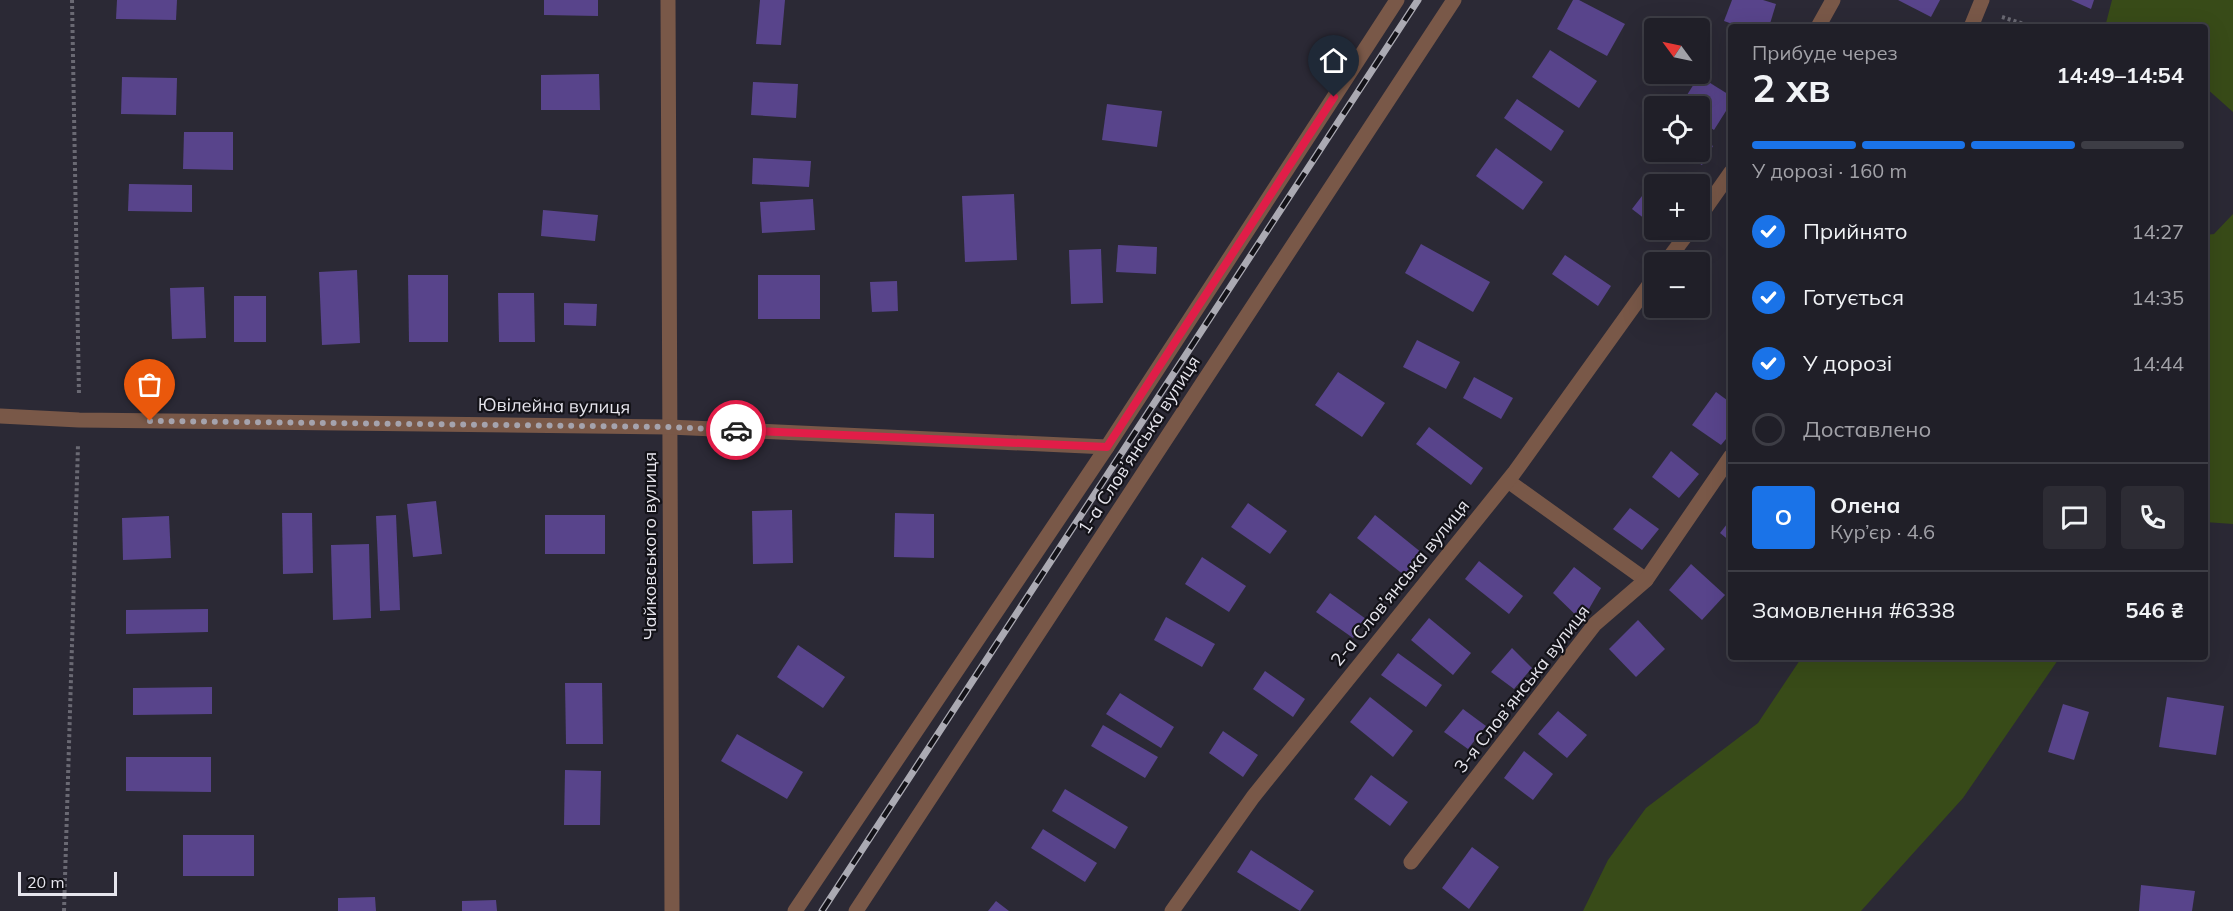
<!DOCTYPE html>
<html lang="uk">
<meta charset="utf-8">
<style>
:root{--surface:#201f28;--page:#2d2c34;--text:#f1f3f6;--muted:#a2a2a8;--line:#3d3d45;--accent:#1a73e8}
body{margin:0;font-family:Mulish,sans-serif;background:var(--page);color:var(--text);height:100vh;display:flex;flex-direction:column;font-size:22px;white-space:nowrap}
*{box-sizing:border-box;margin:0}
p{font-size:20px;color:var(--muted)}
.icon{flex:none;width:33px;height:33px;fill:none;stroke:currentColor;stroke-width:2;stroke-linecap:round;stroke-linejoin:round}
.map{position:relative;flex:1;overflow:hidden}
.side{position:absolute;left:1728px;top:24px;width:480px;height:636px;display:flex;flex-direction:column;background:var(--surface);border-radius:6px;box-shadow:0 6px 24px #0002,0 0 0 2px var(--line)}
.side>*{flex:none}
.needle{width:39px;rotate:303deg}
.buttons{position:absolute;left:1644px;top:18px;display:grid;gap:12px}
.buttons a{display:grid;place-items:center;width:66px;height:66px;border-radius:6px;background:var(--surface);box-shadow:0 6px 24px #0002,0 0 0 2px var(--line);font-size:30px}
.scale{position:absolute;left:18px;bottom:15px;width:99px;box-sizing:border-box;padding-left:6px;border:3px solid #e6e5ed;border-top:0;font-size:16px;line-height:21px;white-space:nowrap;color:#e6e5ed;-webkit-text-stroke:4px #131218;paint-order:stroke}
.pin{position:absolute;display:grid;place-items:center;width:51px;height:51px;color:#fff;margin:-62px -26px;border-radius:50% 50% 50% 0;rotate:-45deg;box-shadow:0 0 6px #0007}
.pin .icon{rotate:45deg}
.courier{position:absolute;display:grid;place-items:center;width:60px;height:60px;margin:-30px;border:4px solid #e11d48;border-radius:50%;background:#fff;color:#222;box-shadow:0 2px 8px #0007}
.overview em{font-style:normal;font-weight:700}
.overview div{display:flex;flex-direction:column-reverse}
.overview{display:flex;align-items:center;justify-content:space-between;height:102px;padding:0 24px}
h1{font-size:39px;font-weight:700;line-height:45px}
.bar{display:grid;grid-template-columns:repeat(4,1fr);gap:9px 6px;align-content:center;height:72px;padding:0 24px}
.bar i{height:8px;border-radius:4px;background:var(--line)}
.bar .selected{background:var(--accent)}
.bar p{grid-column:span 4}
.line{display:flex;align-items:center;gap:15px;padding:0 24px;border-top:2px solid var(--line)}
.line div{flex:1}
.round{display:grid;place-items:center;flex:none;width:63px;height:63px;border-radius:6px;background:var(--page)}
ol{padding:0 24px;list-style:none}
li{display:flex;align-items:center;gap:18px;height:66px}
li p{margin-inline-start:auto}
li .icon{padding:6px;border-radius:50%;background:var(--accent);color:#fff;stroke-width:4}
li:last-child{color:var(--muted)}
li i{width:33px;height:33px;border:3px solid var(--line);border-radius:50%}
.map>svg:first-child{display:block}
</style>
<div class="map">
<svg width="2233" height="911" viewBox="0 0 2233 911">
<rect width="100%" height="100%" fill="#2b2935"/>
<g fill="#384b18">
<polygon points="2112,0 2233,0 2233,112 2205,87 2205,27 2105,27"/>
<polygon points="2233,214 2233,524 2205,522 2205,235 2214,234"/>
<polygon points="1802,657 2060,657 1963,798 1861,911 1583,911 1608,860 1646,808 1758,723"/>
</g>
<g fill="#58448b">
<polygon points="117,0 177,0 176,20 116,19"/>
<polygon points="544,0 598,0 598,16 544,15"/>
<polygon points="760,0 785,0 781,45 756,44"/>
<polygon points="1573,0 1579,0 1625,24 1607,56 1557,29"/>
<polygon points="1732,0 1763,0 1776,4 1769,27 1741,27 1724,21"/>
<polygon points="1898,0 1940,0 1931,17"/>
<polygon points="2071,0 2094,0 2091,9"/>
<polygon points="1550,50 1597,81 1579,108 1532,77"/>
<polygon points="599,74 600,110 541,110 541,75"/>
<polygon points="1699,76 1731,96 1731,103 1714,130 1700,121 1700,106 1680,106"/>
<polygon points="122,77 177,78 176,115 121,114"/>
<polygon points="753,82 798,84 796,118 751,115"/>
<polygon points="1517,99 1564,131 1551,151 1504,118"/>
<polygon points="1107,104 1162,111 1157,147 1102,140"/>
<polygon points="184,132 233,132 233,170 183,169"/>
<polygon points="1700,138 1713,146 1702,165 1680,152 1700,152"/>
<polygon points="1496,148 1543,182 1523,210 1476,176"/>
<polygon points="753,158 811,161 809,187 752,184"/>
<polygon points="1652,183 1654,184 1654,226 1632,209"/>
<polygon points="129,184 192,185 192,212 128,211"/>
<polygon points="1014,194 1017,260 965,262 962,196"/>
<polygon points="813,199 815,230 762,233 760,202"/>
<polygon points="543,210 598,215 595,241 541,236"/>
<polygon points="1421,244 1490,282 1473,312 1405,273"/>
<polygon points="1118,245 1157,247 1156,274 1116,272"/>
<polygon points="1101,249 1103,303 1071,304 1069,250"/>
<polygon points="1565,255 1611,286 1598,306 1552,274"/>
<polygon points="357,270 360,343 322,345 319,272"/>
<polygon points="408,275 448,275 448,342 409,342"/>
<rect x="758" y="275" width="62" height="44"/>
<polygon points="897,281 898,311 872,312 870,282"/>
<polygon points="204,287 206,338 172,339 170,288"/>
<polygon points="498,293 534,293 535,342 499,342"/>
<rect x="234" y="296" width="32" height="46"/>
<polygon points="564,303 597,304 596,326 564,325"/>
<polygon points="1417,340 1460,362 1446,389 1403,367"/>
<polygon points="1338,372 1385,403 1362,437 1315,405"/>
<polygon points="1474,377 1513,398 1501,419 1463,398"/>
<polygon points="1716,392 1731,403 1731,433 1721,445 1692,425"/>
<polygon points="1429,427 1483,468 1471,485 1416,444"/>
<polygon points="1671,451 1699,474 1679,498 1652,477"/>
<polygon points="436,501 442,554 413,557 407,504"/>
<polygon points="1248,503 1287,531 1270,554 1231,527"/>
<polygon points="1630,508 1659,529 1642,550 1613,529"/>
<polygon points="792,510 793,563 753,564 752,511"/>
<polygon points="282,513 312,513 313,573 283,574"/>
<polygon points="895,513 934,514 934,558 894,557"/>
<polygon points="396,515 400,610 380,611 376,516"/>
<rect x="545" y="515" width="60" height="39"/>
<polygon points="1375,515 1422,553 1404,575 1357,538"/>
<polygon points="169,516 171,558 123,560 122,518"/>
<polygon points="1731,519 1731,542 1720,533"/>
<polygon points="369,544 371,618 333,620 331,545"/>
<polygon points="1202,557 1246,586 1229,612 1185,584"/>
<polygon points="1479,561 1523,596 1509,614 1465,579"/>
<polygon points="1691,564 1725,595 1702,620 1669,590"/>
<polygon points="1574,567 1601,588 1582,621 1553,593"/>
<polygon points="1330,593 1366,619 1353,638 1316,612"/>
<polygon points="208,609 208,632 126,634 126,610"/>
<polygon points="1166,617 1215,644 1202,667 1154,640"/>
<polygon points="1429,618 1471,653 1453,675 1411,640"/>
<polygon points="1638,620 1665,649 1636,677 1609,649"/>
<polygon points="798,645 845,677 823,708 777,677"/>
<polygon points="1512,648 1532,668 1514,689 1491,672"/>
<polygon points="1398,653 1442,685 1426,707 1381,675"/>
<polygon points="1265,671 1305,699 1293,717 1253,689"/>
<polygon points="565,683 602,683 603,744 566,744"/>
<polygon points="212,687 212,714 133,715 133,688"/>
<polygon points="1120,693 1174,727 1161,748 1106,714"/>
<polygon points="1370,697 1413,731 1393,757 1350,722"/>
<polygon points="2167,697 2224,706 2216,755 2159,747"/>
<polygon points="2063,704 2089,712 2074,760 2048,752"/>
<polygon points="1463,709 1486,726 1468,749 1444,732"/>
<polygon points="1558,711 1587,735 1567,758 1538,734"/>
<polygon points="1103,725 1158,757 1145,778 1091,746"/>
<polygon points="1223,731 1258,755 1243,777 1209,753"/>
<polygon points="737,734 803,772 787,799 721,761"/>
<polygon points="1524,751 1553,774 1533,800 1504,778"/>
<polygon points="126,757 211,757 211,792 126,791"/>
<polygon points="565,770 601,771 600,825 564,825"/>
<polygon points="1371,775 1408,802 1390,826 1354,799"/>
<polygon points="1065,789 1128,827 1115,849 1052,811"/>
<polygon points="1043,829 1097,863 1085,882 1031,848"/>
<rect x="183" y="835" width="71" height="41"/>
<polygon points="1472,847 1499,867 1469,909 1442,888"/>
<polygon points="1251,850 1314,891 1300,911 1237,872"/>
<polygon points="2141,885 2195,891 2192,911 2139,911"/>
<polygon points="375,897 376,911 338,911 338,898"/>
<polygon points="496,900 497,911 462,911 462,901"/>
<polygon points="996,901 1009,911 988,911"/>
</g>
<g fill="none" stroke-linecap="round" stroke-linejoin="round">
<g stroke="#6a6973" stroke-width="4" stroke-dasharray="3 3" stroke-linecap="butt">
<polyline points="72,0 79,395"/>
<polyline points="2002,17 2033,27"/>
<polyline points="64,911 78,445"/>
</g>
<g stroke="#795848" stroke-width="15">
<polyline points="668,0 672,911"/>
<polyline points="1818,27 1833,0"/>
<polyline points="1971,27 1982,0"/>
<polyline points="1700,216 1731,172"/>
<polyline points="1666,262 1690,230"/>
<polyline points="0,416 79,420 669,427 1107,447"/>
<polyline points="1508,481 1646,580"/>
<polyline points="1411,862 1595,624 1646,580 1731,456"/>
<polyline points="795,911 1107,447 1397,0"/>
<polyline points="856,911 1454,0"/>
<polyline points="1172,911 1253,797 1514,473 1654,278"/>
</g>
<defs>
<polyline id="rail" points="822,911 1418,0"/>
</defs>
<use href="#rail" stroke="#abaab3" stroke-width="7"/>
<use href="#rail" stroke="#131218" stroke-width="4.5" stroke-dasharray="14" stroke-linecap="butt"/>
</g>
<g fill="none" stroke-linecap="round" stroke-linejoin="round">
<polyline stroke="#a5a3ad" stroke-width="6" stroke-dasharray="0 10.8" points="150,421 669,427 736,430"/>
<polyline stroke="#e11d48" stroke-width="8" points="736,430 1107,447 1334,97"/>
</g>
<g text-anchor="middle" stroke-width="4.5" stroke-linejoin="round" paint-order="stroke">
<g font-size="18" fill="#e6e5ed" stroke="#131218">
<text transform="translate(554 406) rotate(1)" y="6">Ювілейна вулиця</text>
<text transform="translate(1139 445) rotate(-57)" y="6">1-а Слов’янська вулиця</text>
<text transform="translate(650 546) rotate(-90)" y="6">Чайковського вулиця</text>
<text transform="translate(1400 583) rotate(-51)" y="6">2-а Слов’янська вулиця</text>
<text transform="translate(1522 689) rotate(-52)" y="6">3-я Слов’янська вулиця</text>
</g>
</g>
</svg>
<div class="buttons">
<a><svg class="needle" viewBox="-14 -14 28 28"><path d="M0-13l5 13h-10z" fill="#e53935"/><path d="M0 13l5-13h-10z" fill="#a2a2a8"/></svg></a>
<a><svg class="icon" aria-label="locate" viewBox="0 0 24 24"><circle cx="12" cy="12" r="6"/><path d="M12 2v4M12 18v4M2 12h4M18 12h4"/></svg></a>
<a>+</a>
<a>−</a>
</div>
<div class="scale">20 m</div>
<div class="pin" style="left:150px;top:421px;background:#ea580c"><svg class="icon" aria-label="bag" viewBox="0 0 24 24"><path d="M5 8h14l-1 12H6zM9 8a3 3 0 0 1 6 0"/></svg></div>
<div class="pin" style="left:1334px;top:97px;background:#1f2937"><svg class="icon" aria-label="home" viewBox="0 0 24 24"><path d="M3 11l9-7 9 7M6 9v11h12V9"/></svg></div>
<div class="courier" style="left:736px;top:430px"><svg class="icon" aria-label="car" viewBox="0 0 24 24"><path d="M5 17H2v-5l4-1 3-4h7l3 4 3 1v5h-3M9 17h6M6 11h13"/><circle cx="7" cy="17" r="2"/><circle cx="17" cy="17" r="2"/></svg></div>
<section class="side">
<div class="overview"><div><h1>2 хв</h1><p>Прибуде через</p></div><em>14:49–14:54</em></div>
<div class="bar"><i class="selected"></i><i class="selected"></i><i class="selected"></i><i></i><p>У дорозі · 160 m</p></div>
<ol>
<li><svg class="icon" aria-label="check" viewBox="0 0 24 24"><path d="M5 12l5 5 9-10"/></svg>Прийнято<p>14:27</p></li>
<li><svg class="icon" aria-label="check" viewBox="0 0 24 24"><path d="M5 12l5 5 9-10"/></svg>Готується<p>14:35</p></li>
<li><svg class="icon" aria-label="check" viewBox="0 0 24 24"><path d="M5 12l5 5 9-10"/></svg>У дорозі<p>14:44</p></li>
<li><i></i>Доставлено</li>
</ol>
<div class="line" style="height:108px"><b class="round" style="background:var(--accent);color:#fff">О</b><div><b>Олена</b><p>Кур’єр · 4.6</p></div><a class="round"><svg class="icon" aria-label="chat" viewBox="0 0 24 24"><path d="M4 5h16v11H9l-5 4z"/></svg></a><a class="round"><svg class="icon" aria-label="phone" viewBox="0 0 24 24"><path d="M5 4h4l2 5-3 2q2 4 5 5l2-3 5 2v4C11 20 4 13 5 4z"/></svg></a></div>
<div class="line" style="height:78px"><div>Замовлення #6338</div><b>546 ₴</b></div>
</section>
</div>
